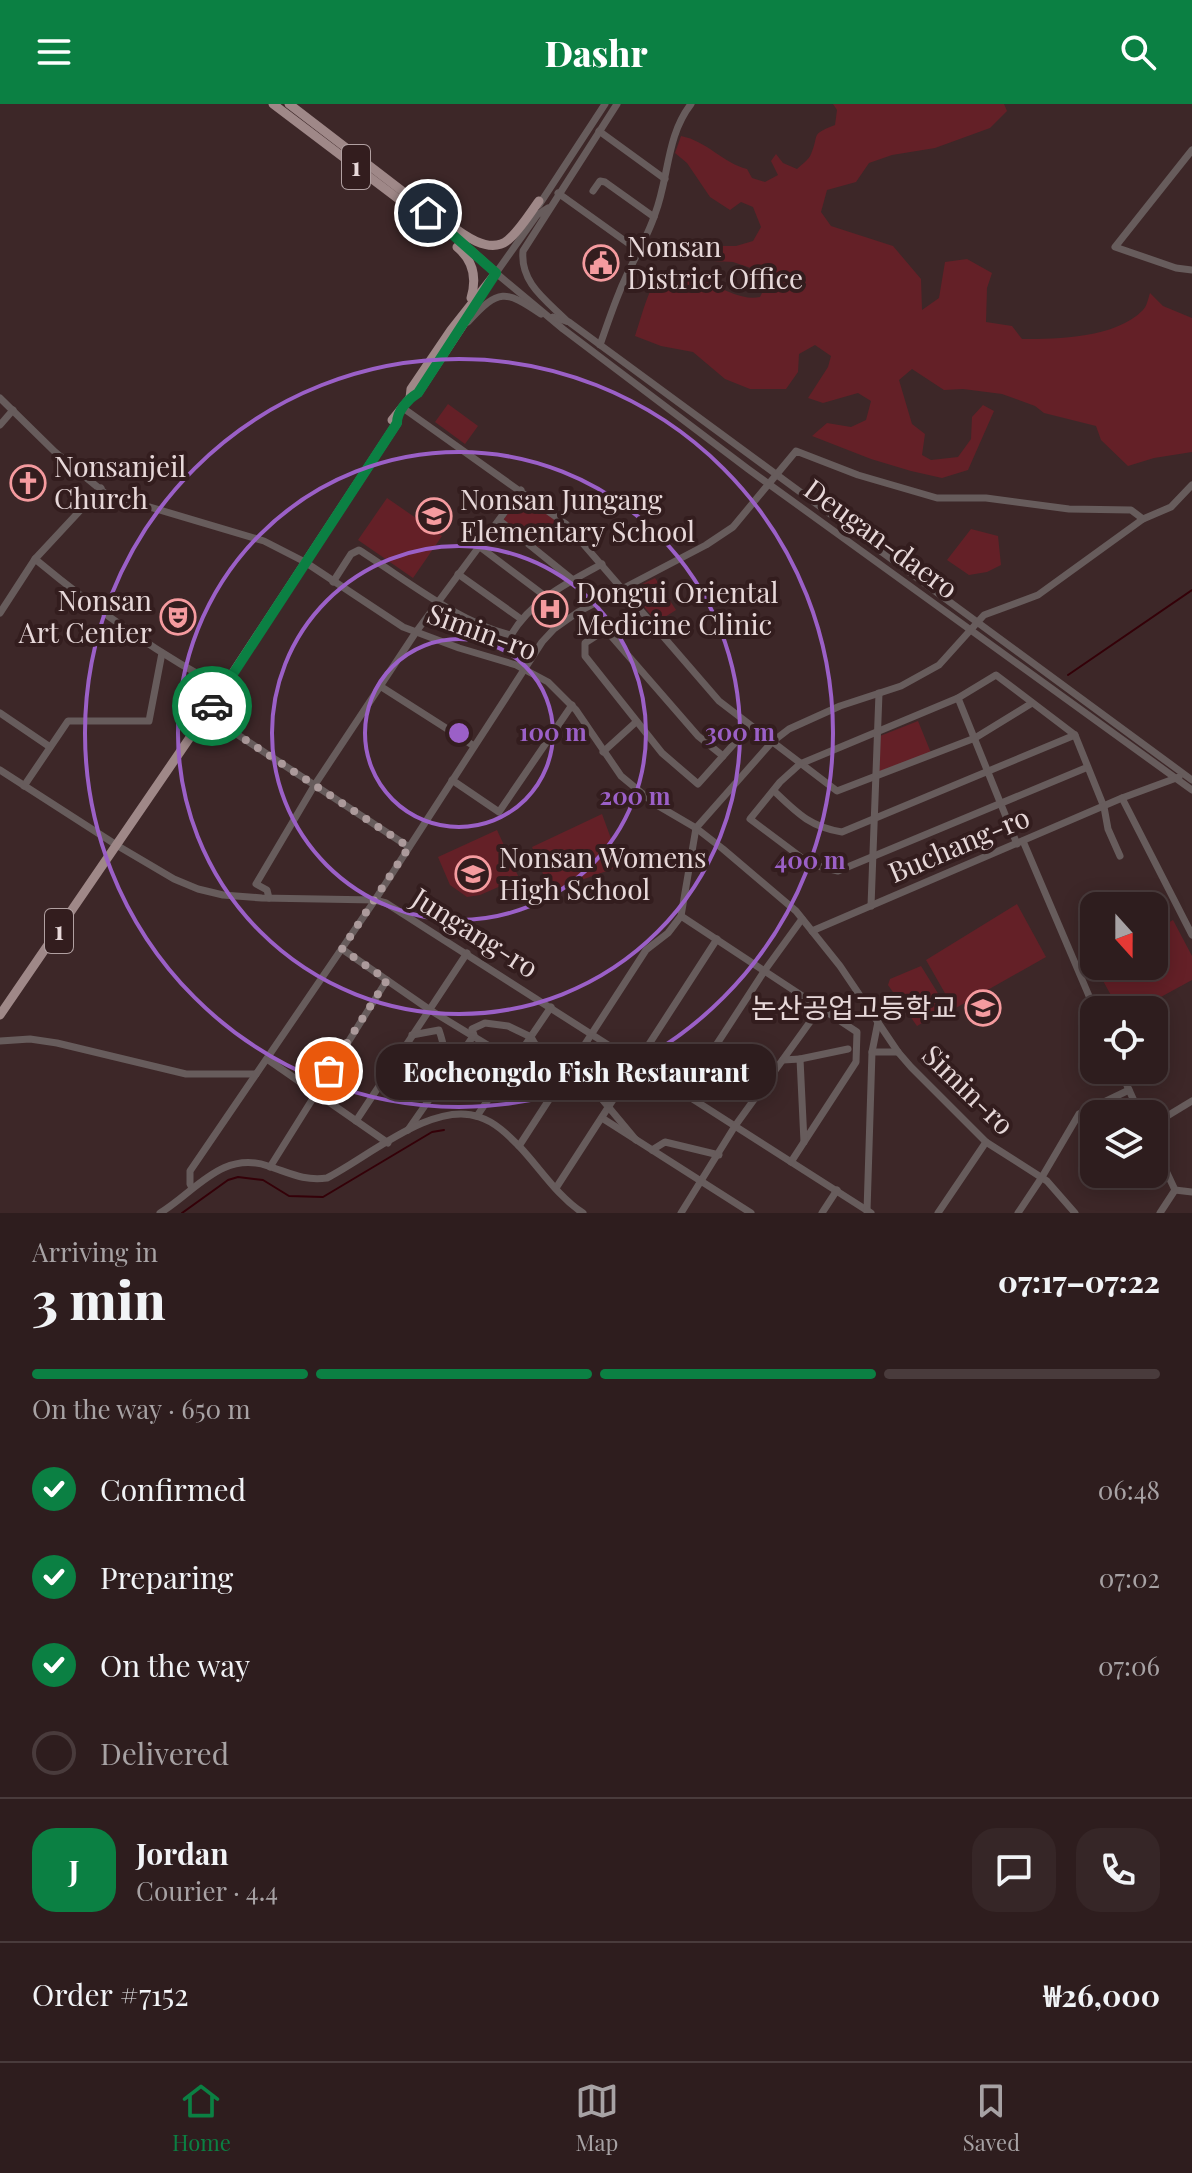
<!DOCTYPE html>
<meta charset="utf-8">
<style>
:root{--surface:#2e1d1e;--page:#362627;--text:#f1f3f6;--muted:#a7a2a4;--line:#493b3c;--accent:#0b8043}
body{margin:0;font-family:"Playfair Display","Noto Sans KR",serif;background:var(--page);color:var(--text);height:100vh;display:flex;flex-direction:column;font-size:30px;white-space:nowrap}
*{box-sizing:border-box;margin:0}
p{font-size:26px;color:var(--muted)}
.icon{flex:none;width:44px;height:44px;fill:none;stroke:currentColor;stroke-width:2;stroke-linecap:round;stroke-linejoin:round}
.map{position:relative;height:1109px;overflow:hidden}
.sheet{display:flex;flex-direction:column;background:var(--surface);flex:1}
.sheet>*{flex:none}
.needle{width:52px;rotate:159deg}
.controls{position:absolute;left:1080px;top:788px;display:grid;gap:16px}
.controls a{display:grid;place-items:center;width:88px;height:88px;border-radius:16px;background:var(--surface);box-shadow:0 4px 20px #0003,0 0 0 2px var(--line);font-size:40px}
.pin{position:absolute;display:grid;place-items:center;width:68px;height:68px;color:#fff;margin:-34px;border:4px solid #fff;border-radius:50%;box-shadow:0 2px 8px #0007}
.courier{position:absolute;display:grid;place-items:center;width:80px;height:80px;margin:-40px;border:6px solid #0b8043;border-radius:50%;background:#fff;color:#222;box-shadow:0 2px 10px #0007}
.bubble{position:absolute;height:56px;border-radius:24px;background:var(--surface);box-shadow:0 4px 20px #0003,0 0 0 2px var(--line);font-size:26px;font-weight:800;line-height:56px;text-align:center}
.overview em{font-style:normal;font-weight:800}
.overview div{display:flex;flex-direction:column-reverse}
.overview{display:flex;align-items:center;justify-content:space-between;height:136px;padding:0 32px}
h1{font-size:52px;font-weight:800;line-height:60px}
.bar{display:grid;grid-template-columns:repeat(4,1fr);gap:12px 8px;align-content:center;height:96px;padding:0 32px}
.bar i{height:10px;border-radius:6px;background:var(--line)}
.bar .on{background:var(--accent)}
.bar p{grid-column:span 4}
.line{display:flex;align-items:center;gap:20px;padding:0 32px;border-top:2px solid var(--line)}
.line div{flex:1}
.round{display:grid;place-items:center;flex:none;width:84px;height:84px;border-radius:24px;background:var(--page)}
ol{padding:0 32px;list-style:none}
li{display:flex;align-items:center;gap:24px;height:88px}
li p{margin-inline-start:auto}
li .icon{padding:8px;border-radius:50%;background:var(--accent);color:#fff;stroke-width:4}
li:last-child{color:var(--muted)}
li i{width:44px;height:44px;border:4px solid var(--line);border-radius:50%}
header{display:flex;justify-content:space-between;align-items:center;height:104px;padding:0 32px;background:var(--accent);color:#fff;font-size:36px;font-weight:800}
.tab-bar{display:flex;justify-content:space-around;align-items:center;height:112px;border-top:2px solid var(--line);background:var(--surface);font-size:22px;color:var(--muted)}
.tab-bar a{display:grid;justify-items:center;gap:4px}
.tab-bar .on{color:var(--accent)}
.map>svg:first-child{display:block}
</style>
<header><svg class="icon" aria-label="menu" viewBox="0 0 24 24"><path d="M4 6h16M4 12h16M4 18h16"/></svg>Dashr<svg class="icon" aria-label="search" viewBox="0 0 24 24"><circle cx="10" cy="10" r="6"/><path d="M15 15l6 6"/></svg></header>
<div class="map">
<svg width="1192" height="1109" viewBox="0 0 1192 1109">
<rect width="100%" height="100%" fill="#3d2728"/>
<g fill="#642027">
<path d="M833,0H1004L1007,7L990,24L935,44L892,51L869,59L856,78L827,86L821,108L831,122L893,142L921,175L922,206L939,194L945,158L967,155L992,169L987,184L986,218L1012,222L1022,235C1058,235 1116,234 1143,206C1147,202 1148,195 1150,189L1163,202L1192,214V348L1154,354L1128,362L1101,336L1096,322L1044,309L1035,302L1002,290L963,285L944,286L912,265L899,276L912,320L925,330L922,351L931,356L958,353L971,335L972,313L983,301L994,307L968,366L942,374L911,367L871,355L812,332L827,319L851,323L866,316L871,297L858,289L823,299L808,294L828,263L831,252L815,241L799,250L798,268L786,285H750L725,275L693,248L661,242L635,232C640,218 647,189 655,179C683,146 725,201 760,193L771,171L733,158L713,157L719,142H736L753,137L761,123L753,103L741,98L730,106L710,93L687,59L675,49L681,32C707,37 723,59 747,65L752,74L765,78L778,71L771,57L776,50L783,59L797,65C801,61 809,56 811,50C820,30 809,31 835,21L837,6Z"/>
<polygon points="448,300 478,322 465,340 435,318"/>
<polygon points="522,390 559,416 539,443 503,416"/>
<polygon points="387,394 442,432 413,474 358,436"/>
<polygon points="971,425 998,432 1001,461 987,468 969,471 947,456"/>
<polygon points="655,474 676,506 657,518 630,486"/>
<polygon points="918,617 931,649 879,670 880,632"/>
<polygon points="602,710 621,762 550,787 532,743"/>
<polygon points="497,726 519,774 480,791 467,793 450,781 438,753"/>
<polygon points="1017,800 1046,853 954,905 926,856"/>
<polygon points="1173,816 1192,852 1192,876 1137,906 1119,906 1095,862 1154,862 1154,827"/>
<polygon points="921,862 947,904 917,922 888,881 890,875"/>
</g>
<g fill="none" stroke-linecap="round" stroke-linejoin="round">
<g stroke="#340008" stroke-width="2">
<polyline points="1068,571 1192,486"/>
<polyline points="182,1109 228,1076 238,1073 263,1076 289,1092 323,1093 432,1028 444,1026"/>
</g>
<g stroke="#675c5c" stroke-width="7">
<polyline points="599,27 665,75"/>
<polyline points="1192,46 1115,143 1176,164 1192,166"/>
<polyline points="593,87 600,77 605,78 654,113"/>
<polyline points="558,89 639,147"/>
<polyline points="539,101 605,0"/>
<polyline points="548,104 537,111 496,169 563,225 748,365 1192,686"/>
<polyline points="553,213 569,218 1192,676"/>
<path d="M567,217C546,196 520,179 523,147L617,0"/>
<path d="M468,218C499,184 505,186 541,210"/>
<path d="M600,241C606,224 612,206 619,189C629,162 646,138 655,110C669,74 666,32 691,0"/>
<polyline points="0,294 55,348 106,390 264,437 305,458 403,523 459,544 516,561 548,578 576,606 621,672 655,700 696,724 723,745 796,807 840,862 898,948 911,963 986,1038 1047,1077 1075,1109"/>
<polyline points="403,304 566,420 719,597 837,687 975,634 1032,599"/>
<polyline points="0,321 13,306"/>
<polyline points="1143,415 1171,403 1192,381"/>
<polyline points="500,417 573,476"/>
<polyline points="480,443 545,492"/>
<path d="M35,455C94,504 155,549 224,584"/>
<polyline points="458,470 521,515"/>
<path d="M333,478L351,450L359,446C405,475 459,519 511,531C532,496 567,479 602,460"/>
<polyline points="639,504 585,539 585,552 662,649 698,680 750,622"/>
<polyline points="0,509 35,455 101,384"/>
<polyline points="605,525 698,632 723,652"/>
<polyline points="380,582 474,642"/>
<polyline points="958,594 1017,740"/>
<polyline points="0,609 50,643"/>
<polyline points="206,610 409,743"/>
<polyline points="603,648 636,618"/>
<polyline points="1088,663 838,767 810,760 750,715 780,678 800,660 958,594 996,571 1075,631 1104,703 1108,725 1120,752"/>
<polyline points="0,666 118,742 174,775 198,785 223,791 262,794 375,796 386,799 871,1109"/>
<polyline points="452,676 499,708 572,601"/>
<polyline points="24,682 68,617 149,617 162,549"/>
<path d="M774,687C797,709 810,723 842,728L1075,631"/>
<polyline points="1122,694 1192,831"/>
<polyline points="1023,737 1095,906"/>
<polyline points="269,794 267,786 256,780 314,682 416,528 521,386"/>
<polyline points="871,802 879,589"/>
<polyline points="681,812 857,928 856,958 791,1058"/>
<polyline points="812,827 1122,694 1179,673"/>
<polyline points="342,845 430,906 514,957"/>
<path d="M412,931L439,926C444,941 447,952 441,967L444,973"/>
<polyline points="0,937 30,935 57,939 186,970 256,970"/>
<polyline points="872,948 898,948"/>
<polyline points="267,955 388,1039"/>
<polyline points="800,955 848,945"/>
<polyline points="783,956 800,955 804,1038"/>
<polyline points="1120,966 1140,1010"/>
<polyline points="683,992 765,866 802,815"/>
<polyline points="477,1012 551,903"/>
<polyline points="602,1014 751,1109"/>
<polyline points="356,1017 467,849"/>
<polyline points="1154,1020 1192,997"/>
<polyline points="408,1026 474,931 472,925 485,919 508,922 531,933 535,940 541,944 577,952 591,982 636,1036"/>
<polyline points="1154,1041 1175,1086"/>
<polyline points="519,1042 646,846 668,829 681,812 696,724"/>
<polyline points="652,1046 665,1038 719,1051"/>
<polyline points="270,1063 387,876"/>
<polyline points="192,1084 190,1080 190,1067 375,796 542,538 554,525 578,508 706,441 733,423 796,347 858,371 937,394 986,394 1069,405 1131,406 1143,415 1038,491 984,511 939,561 901,582 840,602 789,625 772,638 696,724"/>
<polyline points="556,1084 717,835"/>
<polyline points="1175,1086 1192,1088"/>
<polyline points="867,1107 872,948 878,918"/>
<path d="M160,1109C195,1088 222,1046 268,1062C290,1069 303,1077 327,1074C367,1054 433,996 479,1013C495,1018 507,1030 519,1042C540,1064 557,1092 583,1109"/>
<polyline points="681,1109 735,1022 820,904"/>
<polyline points="822,1109 837,1086"/>
<polyline points="938,1109 986,1038"/>
<polyline points="1018,1109 1042,1073 1079,1010 1129,986"/>
<polyline points="1160,1109 1175,1086"/>
</g>
<g stroke="#9f8888" stroke-width="9">
<polyline points="273,0 409,103 429,115"/>
<polyline points="289,0 414,96 496,169 451,226 411,285 410,294"/>
<path d="M436,110C453,122 486,154 508,136C520,126 530,109 539,97"/>
<path d="M457,143C474,157 477,174 471,194"/>
<polyline points="392,316 410,294 418,289 468,213"/>
<polyline points="0,911 206,610 397,319 397,312"/>
</g>
</g>
<g fill="none" stroke-linecap="round" stroke-linejoin="round">
<polyline stroke="#ac9a9b" stroke-width="8" stroke-dasharray="0 14.4" points="212,602 206,610 409,743 342,845 387,876 329,967"/>
<path stroke="#0b8043" stroke-width="10" d="M212,602L397,319C397,307 408,295 418,289L496,169L428,109"/>
</g>
<g fill="none" stroke="#9b60c7" stroke-width="4">
<circle cx="459" cy="629" r="94"/>
<circle cx="459" cy="629" r="187"/>
<circle cx="459" cy="629" r="281"/>
<circle cx="459" cy="629" r="374"/>
</g>
<defs>
<symbol id="civic-ring" viewBox="-11 -11 22 22"><circle r="9.5" fill="#331d1e" stroke="#f59b9f" stroke-width="1.5"/><path d="M-.6-6.5H3V-4.5H.6V-3L4-1V1h2V6H-6V1h2V-1L-.6-3ZM-1.2 2.5V6h2.4V2.5Z" fill="#f59b9f"/></symbol>
<symbol id="church-ring" viewBox="-11 -11 22 22"><circle r="9.5" fill="#331d1e" stroke="#f59b9f" stroke-width="1.5"/><path d="M-1.2-6h2.4v3.5h3.3v2.4h-3.3V6h-2.4V-.1h-3.3v-2.4h3.3Z" fill="#f59b9f"/></symbol>
<symbol id="school-ring" viewBox="-11 -11 22 22"><circle r="9.5" fill="#331d1e" stroke="#f59b9f" stroke-width="1.5"/><path d="M0-5L7-2L0 1L-7-2ZM-4 1L0 2.5L4 1V4Q0 6-4 4Z" fill="#f59b9f"/></symbol>
<symbol id="hospital-ring" viewBox="-11 -11 22 22"><circle r="9.5" fill="#331d1e" stroke="#f59b9f" stroke-width="1.5"/><path d="M-5-5h3v3.5h4V-5h3V5h-3V1.5h-4V5h-3Z" fill="#f59b9f"/></symbol>
<symbol id="theatre-ring" viewBox="-11 -11 22 22"><circle r="9.5" fill="#331d1e" stroke="#f59b9f" stroke-width="1.5"/><path d="M-5-5.5Q0-4 5-5.5V0Q5 5 0 6Q-5 5-5 0ZM-3.3-2.5H-1v1.5H-3.3ZM1-2.5H3.3v1.5H1ZM-2.8 1Q0 5.5 2.8 1Z" fill="#f59b9f"/></symbol>
</defs>
<g fill-rule="evenodd">
<use href="#civic-ring" x="581" y="139" width="40" height="40"/>
<use href="#church-ring" x="8" y="359" width="40" height="40"/>
<use href="#school-ring" x="414" y="392" width="40" height="40"/>
<use href="#hospital-ring" x="530" y="485" width="40" height="40"/>
<use href="#theatre-ring" x="158" y="493" width="40" height="40"/>
<use href="#school-ring" x="453" y="750" width="40" height="40"/>
<use href="#school-ring" x="963" y="884" width="40" height="40"/>
</g>
<g text-anchor="middle" stroke-width="8" stroke-linejoin="round" paint-order="stroke">
<g fill="#331d1e" stroke="#b1a0a1" stroke-width="2">
<rect x="342" y="41" width="28" height="44" rx="6"/>
<rect x="45" y="805" width="28" height="44" rx="6"/>
</g>
<g font-size="26" font-weight="bold" fill="#e7d8d9">
<text x="356" y="72">1</text>
<text x="59" y="836">1</text>
</g>
<g font-size="28" fill="#e7d8d9" stroke="#331d1e" text-anchor="start">
<text x="627" y="153">Nonsan<tspan x="627" dy="32">District Office</tspan></text>
<text x="54" y="373">Nonsanjeil<tspan x="54" dy="32">Church</tspan></text>
<text x="460" y="406">Nonsan Jungang<tspan x="460" dy="32">Elementary School</tspan></text>
<text x="576" y="499">Dongui Oriental<tspan x="576" dy="32">Medicine Clinic</tspan></text>
<text x="152" y="507" text-anchor="end">Nonsan<tspan x="152" dy="32">Art Center</tspan></text>
<text x="499" y="764">Nonsan Womens<tspan x="499" dy="32">High School</tspan></text>
<text x="957" y="914" text-anchor="end">논산공업고등학교</text>
</g>
<g font-size="28" fill="#e7d8d9" stroke="#331d1e">
<text transform="translate(881 435) rotate(36)" y="10">Deugan-daero</text>
<text transform="translate(482 528) rotate(20)" y="10">Simin-ro</text>
<text transform="translate(959 741) rotate(-23)" y="10">Buchang-ro</text>
<text transform="translate(475 829) rotate(32)" y="10">Jungang-ro</text>
<text transform="translate(968 986) rotate(44)" y="10">Simin-ro</text>
</g>
</g>
<circle cx="459" cy="629" r="12" fill="#9b60c7" stroke="#331d1e" stroke-width="4"/>
<g font-size="24" text-anchor="middle" font-weight="bold" fill="#9b60c7" stroke="#331d1e" stroke-width="8" stroke-linejoin="round" paint-order="stroke">
<text x="553" y="637">100 m</text>
<text x="740" y="637">300 m</text>
<text x="635" y="701">200 m</text>
<text x="810" y="765">400 m</text>
</g>
</svg>
<div class="controls">
<a><svg class="needle" viewBox="-14 -14 28 28"><path d="M0-13l5 13h-10z" fill="#e53935"/><path d="M0 13l5-13h-10z" fill="#a7a2a4"/></svg></a>
<a><svg class="icon" aria-label="locate" viewBox="0 0 24 24"><circle cx="12" cy="12" r="6"/><path d="M12 2v4M12 18v4M2 12h4M18 12h4"/></svg></a>
<a><svg class="icon" aria-label="layers" viewBox="0 0 24 24"><path d="M12 4l9 5-9 5-9-5zM3 14l9 5 9-5"/></svg></a>
</div>
<div class="pin" style="left:329px;top:967px;background:#ea580c"><svg class="icon" aria-label="bag" viewBox="0 0 24 24"><path d="M5 8h14l-1 12H6zM9 8a3 3 0 0 1 6 0"/></svg></div>
<div class="pin" style="left:428px;top:109px;background:#1f2937"><svg class="icon" aria-label="home" viewBox="0 0 24 24"><path d="M3 11l9-7 9 7M6 9v11h12V9"/></svg></div>
<div class="courier" style="left:212px;top:602px"><svg class="icon" aria-label="car" viewBox="0 0 24 24"><path d="M5 17H2v-5l4-1 3-4h7l3 4 3 1v5h-3M9 17h6M6 11h13"/><circle cx="7" cy="17" r="2"/><circle cx="17" cy="17" r="2"/></svg></div>
<div class="bubble" style="left:376px;top:940px;width:400px">Eocheongdo Fish Restaurant</div>
</div>
<section class="sheet">
<div class="overview"><div><h1>3 min</h1><p>Arriving in</p></div><em>07:17–07:22</em></div>
<div class="bar"><i class="on"></i><i class="on"></i><i class="on"></i><i></i><p>On the way · 650 m</p></div>
<ol>
<li><svg class="icon" aria-label="check" viewBox="0 0 24 24"><path d="M5 12l5 5 9-10"/></svg>Confirmed<p>06:48</p></li>
<li><svg class="icon" aria-label="check" viewBox="0 0 24 24"><path d="M5 12l5 5 9-10"/></svg>Preparing<p>07:02</p></li>
<li><svg class="icon" aria-label="check" viewBox="0 0 24 24"><path d="M5 12l5 5 9-10"/></svg>On the way<p>07:06</p></li>
<li><i></i>Delivered</li>
</ol>
<div class="line" style="height:144px"><b class="round" style="background:var(--accent);color:#fff">J</b><div><b>Jordan</b><p>Courier · 4.4</p></div><a class="round"><svg class="icon" aria-label="chat" viewBox="0 0 24 24"><path d="M4 5h16v11H9l-5 4z"/></svg></a><a class="round"><svg class="icon" aria-label="phone" viewBox="0 0 24 24"><path d="M5 4h4l2 5-3 2q2 4 5 5l2-3 5 2v4C11 20 4 13 5 4z"/></svg></a></div>
<div class="line" style="height:104px"><div>Order #7152</div><b>₩26,000</b></div>
</section>
<nav class="tab-bar">
<a class="on"><svg class="icon" aria-label="home" viewBox="0 0 24 24"><path d="M3 11l9-7 9 7M6 9v11h12V9"/></svg>Home</a>
<a><svg class="icon" aria-label="map" viewBox="0 0 24 24"><path d="M3 6l6-2 6 2 6-2v14l-6 2-6-2-6 2zM9 4v14M15 6v14"/></svg>Map</a>
<a><svg class="icon" aria-label="saved" viewBox="0 0 24 24"><path d="M7 4h10v16l-5-4-5 4z"/></svg>Saved</a>
</nav>
